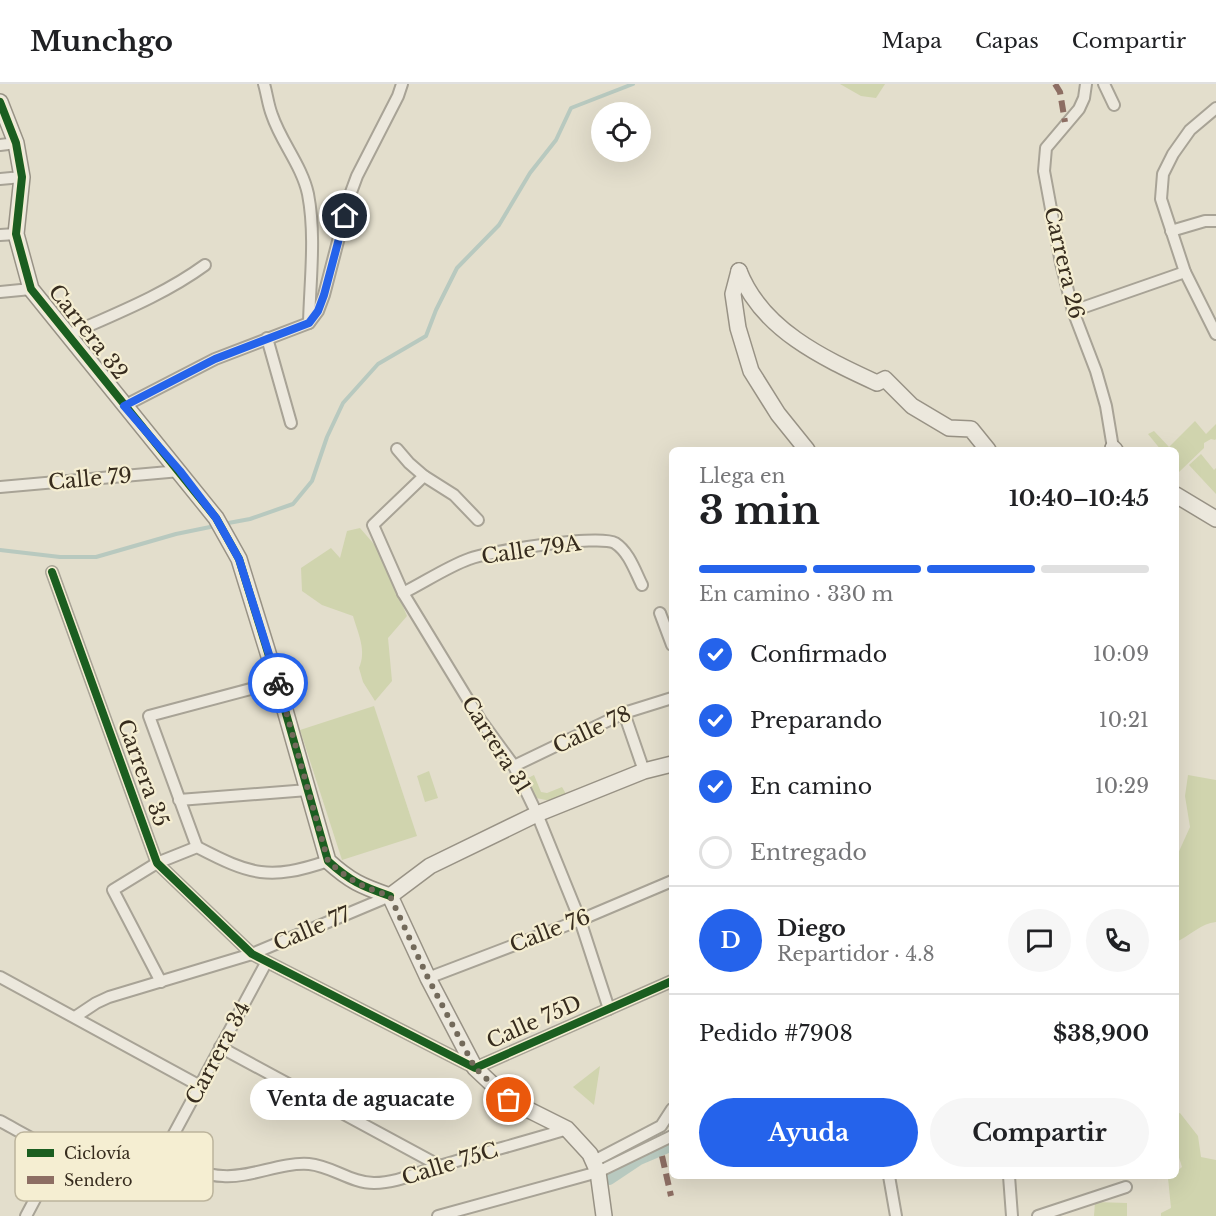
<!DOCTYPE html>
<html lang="es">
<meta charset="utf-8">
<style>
:root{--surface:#fff;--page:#f6f6f6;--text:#202124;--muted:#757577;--line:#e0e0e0;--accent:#2563eb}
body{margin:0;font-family:"Libre Baskerville",serif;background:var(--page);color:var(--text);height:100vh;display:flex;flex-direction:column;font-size:22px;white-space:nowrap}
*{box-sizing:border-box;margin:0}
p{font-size:20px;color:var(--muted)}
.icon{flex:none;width:33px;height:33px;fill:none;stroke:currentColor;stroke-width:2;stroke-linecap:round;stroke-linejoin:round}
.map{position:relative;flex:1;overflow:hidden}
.details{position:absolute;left:669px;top:363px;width:510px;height:732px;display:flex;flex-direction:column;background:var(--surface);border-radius:9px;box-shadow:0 6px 24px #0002}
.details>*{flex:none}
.buttons{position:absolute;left:591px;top:18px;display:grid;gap:12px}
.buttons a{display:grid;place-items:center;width:60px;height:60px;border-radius:50%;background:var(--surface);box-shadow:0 6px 24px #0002;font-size:30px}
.pin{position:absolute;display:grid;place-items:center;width:51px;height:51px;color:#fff;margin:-26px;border:3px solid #fff;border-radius:50%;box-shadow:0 2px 6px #0007}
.courier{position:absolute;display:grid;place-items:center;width:60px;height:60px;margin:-30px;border:4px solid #2563eb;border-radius:50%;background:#fff;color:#222;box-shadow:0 2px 8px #0007}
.bubble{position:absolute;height:42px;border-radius:21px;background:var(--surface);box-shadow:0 6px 24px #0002;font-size:20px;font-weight:800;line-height:42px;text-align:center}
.summary em{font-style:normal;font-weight:800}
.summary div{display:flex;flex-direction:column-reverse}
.summary{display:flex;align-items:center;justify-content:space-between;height:102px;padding:0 30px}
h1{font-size:39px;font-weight:800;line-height:45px}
.bar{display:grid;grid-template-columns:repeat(4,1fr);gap:9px 6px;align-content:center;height:72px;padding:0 30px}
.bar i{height:8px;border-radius:4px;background:var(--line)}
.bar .current{background:var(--accent)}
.bar p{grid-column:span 4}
.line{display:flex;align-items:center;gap:15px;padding:0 30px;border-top:2px solid var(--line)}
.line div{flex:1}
.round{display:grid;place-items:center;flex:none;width:63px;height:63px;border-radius:32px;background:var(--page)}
ol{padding:0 30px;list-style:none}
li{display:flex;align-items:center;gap:18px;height:66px}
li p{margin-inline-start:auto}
li .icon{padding:6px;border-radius:50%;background:var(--accent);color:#fff;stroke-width:4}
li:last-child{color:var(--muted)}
li i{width:33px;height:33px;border:3px solid var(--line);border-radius:50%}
.cta{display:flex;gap:12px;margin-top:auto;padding:12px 30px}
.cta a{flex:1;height:69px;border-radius:36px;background:var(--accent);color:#fff;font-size:24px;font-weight:800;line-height:69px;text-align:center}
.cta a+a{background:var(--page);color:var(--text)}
header{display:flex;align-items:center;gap:36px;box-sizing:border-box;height:84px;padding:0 30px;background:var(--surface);border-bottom:2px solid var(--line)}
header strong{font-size:28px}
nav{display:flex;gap:33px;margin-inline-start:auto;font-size:21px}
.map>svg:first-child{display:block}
</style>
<header>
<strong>Munchgo</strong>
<nav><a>Mapa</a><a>Capas</a><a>Compartir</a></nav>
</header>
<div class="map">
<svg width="1216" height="1132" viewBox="0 0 1216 1132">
<rect width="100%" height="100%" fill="#e3decc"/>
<g fill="#d0d4ae">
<polygon points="840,0 885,0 876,14 861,12"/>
<polygon points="1195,337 1206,350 1216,340 1216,355 1215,356 1211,355 1204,359 1204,364 1179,388 1176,385 1176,366 1161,366 1148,350 1154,347 1169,363"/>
<polygon points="1201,370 1214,386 1216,384 1216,410 1189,381"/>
<path d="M360,444L379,466L407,532L388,554L392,597L375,617L363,598L359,584C367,567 358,549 353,532L322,521L302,507L301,484L331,464L340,474L347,447Z"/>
<polygon points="374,622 417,752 342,776 300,646"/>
<polygon points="429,687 438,714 425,718 417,692"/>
<polygon points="534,691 541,708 547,709 562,703 566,710 551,717 536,714 528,694"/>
<path d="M1188,691L1216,696V838C1201,839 1190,852 1176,858V774L1190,743L1185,712Z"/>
<polygon points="600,982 594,1021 573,1003"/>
<polygon points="1180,1029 1198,1052 1201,1073 1216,1076 1216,1132 1161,1132 1161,1129 1171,1124 1168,1094 1176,1092 1176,1088 1182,1083 1176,1064 1176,1030"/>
<polygon points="1095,1118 1127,1119 1127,1132 1094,1132"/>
</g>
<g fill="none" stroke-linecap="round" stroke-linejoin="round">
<g stroke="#b8c9bf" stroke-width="4">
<polyline points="223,440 250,435 293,420 312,397 327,353 343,319 378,280 426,252 436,226 457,184 499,141 530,89 556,56 571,24 633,0"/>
<polyline points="0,466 60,473 96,473 176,450 215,442"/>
</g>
<polyline stroke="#b8c9bf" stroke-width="14" points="609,1094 639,1074 672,1060"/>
<defs>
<g id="street">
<path d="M264,0C267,10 268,21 272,31C281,58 302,82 308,110C316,152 310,197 309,239"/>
<polyline points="1086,0 1084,14 1079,25 1046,64 1044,87 1061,179 1073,227 1096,287 1106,322 1113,364"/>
<polyline points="1104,0 1114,21"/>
<polyline points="1216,24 1190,46 1173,70 1163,90 1161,115 1185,188 1216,250"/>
<polyline points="0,61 16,59"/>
<polyline points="0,95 22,93"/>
<polyline points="1171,147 1205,137 1216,137"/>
<polyline points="0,151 16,150"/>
<polyline points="0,208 31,205"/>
<polyline points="1073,227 1185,188"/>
<path d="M68,251C115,230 164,211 205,181"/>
<polyline points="267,254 291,339"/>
<polyline points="124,322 215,275 309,239 318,227 324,211 350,111 357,92 398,12 402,0"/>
<polyline points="397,365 409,379 424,392 454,411 478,436"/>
<polyline points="424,392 373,441 403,509 481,637 514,682 537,730 580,836 609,925"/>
<polyline points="0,403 180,387"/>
<polyline points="52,488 157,779 252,870 475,984 672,897"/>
<path d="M403,509C425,498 447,483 469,475C489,467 600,450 615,459C629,468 635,487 642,501"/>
<polyline points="660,529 672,561"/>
<polyline points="624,629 644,687"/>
<polyline points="514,682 624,629 672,614"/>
<polyline points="179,716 308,706"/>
<polyline points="197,763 149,632 277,598"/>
<polyline points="0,893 200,1002"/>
<polyline points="428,894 580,836 672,797"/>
<path d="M161,898L113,806L157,779L197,763C251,791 269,797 328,777"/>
<polyline points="75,933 96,919 109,913 252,870 390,812"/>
<polyline points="220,963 440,1082"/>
<path d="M0,1037C23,1049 110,1100 132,1096C147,1093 154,1082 163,1070L266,879"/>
<path d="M163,1070C182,1079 202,1092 223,1092C251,1094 280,1078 309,1080C332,1082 351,1099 374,1099C398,1099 418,1088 440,1082C482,1069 525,1058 567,1045"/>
<polyline points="594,1077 661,1042 672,1025"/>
<polyline points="889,1092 896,1132"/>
<polyline points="1009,1092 1012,1132"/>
<polyline points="26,1132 59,1070"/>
<polyline points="438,1132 598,1088 672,1052"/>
<polyline points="1038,1132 1126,1103"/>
</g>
<g id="secondary">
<path d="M0,18L16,59L22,93L16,150L31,205L216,434L239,475L277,598L328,777C350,797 361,802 390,812"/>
<path d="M739,187C762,246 823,274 877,299L885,295L912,322L949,344L971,345L988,366"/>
<polyline points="739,187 733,210 738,244 751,287 778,330 807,366"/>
<polyline points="1113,364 1115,366"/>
<polyline points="1176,411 1216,435"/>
<polyline points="390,812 428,894 475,984 509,1016 567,1045 590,1070 598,1088 604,1132"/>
<polyline points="390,812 430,782 537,730 644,687 672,680"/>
</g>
</defs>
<use href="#street" stroke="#a8a396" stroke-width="14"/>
<use href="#secondary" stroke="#989285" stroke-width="18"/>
<use href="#street" stroke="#ece8dd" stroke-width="10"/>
<use href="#secondary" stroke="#ece8dd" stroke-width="15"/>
<g stroke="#8d6e63" stroke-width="6" stroke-dasharray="12 6" stroke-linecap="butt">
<polyline points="1055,0 1060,8 1065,38"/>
<polyline points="662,1072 671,1112"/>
</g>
<defs>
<g id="cycleway">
<path d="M0,18L16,59L22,93L16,150L31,205L216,434L239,475L277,598L328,777C350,797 361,802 390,812"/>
<polyline points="52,488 157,779 252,870 475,984 672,897"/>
</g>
</defs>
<use href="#cycleway" stroke="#f5eed2" stroke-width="11"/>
<use href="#cycleway" stroke="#1b5e20" stroke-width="8"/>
</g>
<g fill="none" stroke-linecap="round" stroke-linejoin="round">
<path stroke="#736a5b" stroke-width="6" stroke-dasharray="0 10.8" d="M278,599L328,777C350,797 361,802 390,812L428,894L475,984L509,1016"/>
<polyline stroke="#2563eb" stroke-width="8" points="278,599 239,475 216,434 180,387 124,322 215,275 309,239 318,227 324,211 345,132"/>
</g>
<g text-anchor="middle" stroke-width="4.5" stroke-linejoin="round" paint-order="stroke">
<g font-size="21" fill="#372c1e" stroke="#f5eed2">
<text transform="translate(1064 179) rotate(77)" y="7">Carrera 26</text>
<text transform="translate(88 248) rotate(52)" y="7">Carrera 32</text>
<text transform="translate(90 395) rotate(-5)" y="7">Calle 79</text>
<text transform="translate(531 466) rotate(-8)" y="7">Calle 79A</text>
<text transform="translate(592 646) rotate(-25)" y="7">Calle 78</text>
<text transform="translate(496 661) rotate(58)" y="7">Carrera 31</text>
<text transform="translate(143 689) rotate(70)" y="7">Carrera 35</text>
<text transform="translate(312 845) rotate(-23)" y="7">Calle 77</text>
<text transform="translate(550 847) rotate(-21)" y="7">Calle 76</text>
<text transform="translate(534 938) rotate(-24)" y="7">Calle 75D</text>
<text transform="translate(218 969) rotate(-62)" y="7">Carrera 34</text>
<text transform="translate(450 1080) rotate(-17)" y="7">Calle 75C</text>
</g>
</g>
<rect x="15" y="1048" width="198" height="69" rx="9" fill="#f5eed2" stroke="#bcb49c" stroke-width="1.5"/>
<rect x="27" y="1065" width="27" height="8" fill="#1b5e20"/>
<rect x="27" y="1092" width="27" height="8" fill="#8d6e63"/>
<g font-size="16" fill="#372c1e">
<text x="64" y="1075">Ciclovía</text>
<text x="64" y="1102">Sendero</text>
</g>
</svg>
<div class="buttons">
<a><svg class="icon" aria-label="locate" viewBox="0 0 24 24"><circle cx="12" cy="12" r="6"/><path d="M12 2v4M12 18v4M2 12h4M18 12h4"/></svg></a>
</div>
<div class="pin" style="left:509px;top:1016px;background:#ea580c"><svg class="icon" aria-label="bag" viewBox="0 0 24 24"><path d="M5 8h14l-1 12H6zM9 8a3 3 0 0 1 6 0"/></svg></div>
<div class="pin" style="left:345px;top:132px;background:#1f2937"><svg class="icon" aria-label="home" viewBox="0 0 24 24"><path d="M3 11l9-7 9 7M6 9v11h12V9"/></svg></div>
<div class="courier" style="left:278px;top:599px"><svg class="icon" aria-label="bike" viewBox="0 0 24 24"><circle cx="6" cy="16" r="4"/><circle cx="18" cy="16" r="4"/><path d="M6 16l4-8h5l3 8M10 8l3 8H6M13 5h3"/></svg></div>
<div class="bubble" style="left:250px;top:994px;width:222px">Venta de aguacate</div>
<section class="details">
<div class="summary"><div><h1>3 min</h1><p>Llega en</p></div><em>10:40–10:45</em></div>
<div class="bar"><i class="current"></i><i class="current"></i><i class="current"></i><i></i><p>En camino · 330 m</p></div>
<ol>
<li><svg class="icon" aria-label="check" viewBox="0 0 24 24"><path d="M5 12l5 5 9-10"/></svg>Confirmado<p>10:09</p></li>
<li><svg class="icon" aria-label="check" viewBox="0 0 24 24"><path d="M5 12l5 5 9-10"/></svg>Preparando<p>10:21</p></li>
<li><svg class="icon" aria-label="check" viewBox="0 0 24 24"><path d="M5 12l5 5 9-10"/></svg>En camino<p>10:29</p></li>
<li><i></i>Entregado</li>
</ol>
<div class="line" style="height:108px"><b class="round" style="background:var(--accent);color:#fff">D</b><div><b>Diego</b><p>Repartidor · 4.8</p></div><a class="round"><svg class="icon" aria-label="chat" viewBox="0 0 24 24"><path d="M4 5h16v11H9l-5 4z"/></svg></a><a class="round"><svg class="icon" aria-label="phone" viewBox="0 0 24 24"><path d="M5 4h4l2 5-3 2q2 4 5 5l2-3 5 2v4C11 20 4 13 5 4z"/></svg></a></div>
<div class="line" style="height:78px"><div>Pedido #7908</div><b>$38,900</b></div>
<div class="cta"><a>Ayuda</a><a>Compartir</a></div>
</section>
</div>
